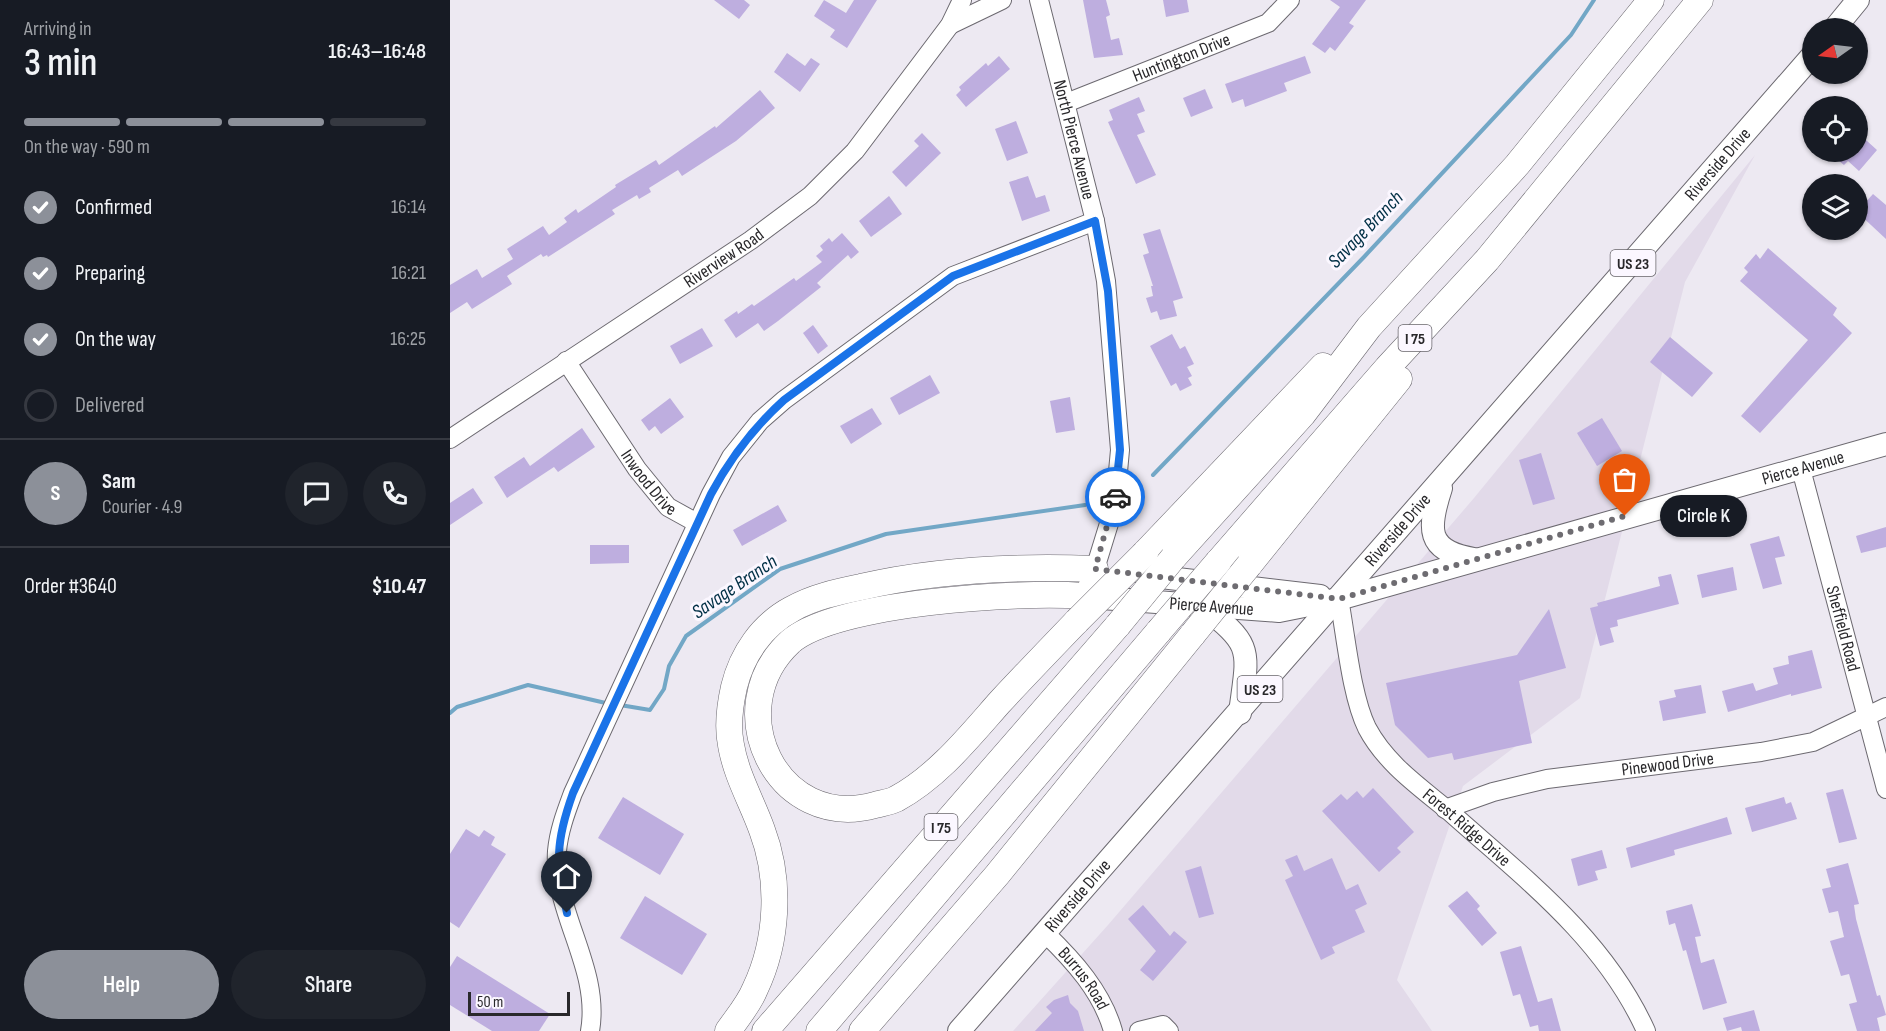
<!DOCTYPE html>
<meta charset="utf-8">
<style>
:root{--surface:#171b24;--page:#20242c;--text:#f1f3f6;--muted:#9ea1a6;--line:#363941;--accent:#8c9099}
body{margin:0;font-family:"Sofia Sans Condensed",sans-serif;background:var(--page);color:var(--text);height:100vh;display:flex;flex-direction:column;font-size:22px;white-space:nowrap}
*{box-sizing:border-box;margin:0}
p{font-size:20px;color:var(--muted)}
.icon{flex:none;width:33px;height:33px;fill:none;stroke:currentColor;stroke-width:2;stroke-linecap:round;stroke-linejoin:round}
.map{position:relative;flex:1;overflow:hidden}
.drawer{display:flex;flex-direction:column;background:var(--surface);width:450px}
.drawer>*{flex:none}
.needle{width:39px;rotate:256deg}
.tools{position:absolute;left:1352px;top:18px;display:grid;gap:12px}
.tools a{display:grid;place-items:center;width:66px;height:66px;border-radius:50%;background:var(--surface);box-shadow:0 2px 4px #0004;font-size:30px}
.scale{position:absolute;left:18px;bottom:15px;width:102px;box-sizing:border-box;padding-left:6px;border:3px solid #29282b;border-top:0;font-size:16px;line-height:21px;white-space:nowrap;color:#29282b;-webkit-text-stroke:4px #fbf7ff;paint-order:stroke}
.pin{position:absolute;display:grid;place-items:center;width:51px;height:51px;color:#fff;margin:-62px -26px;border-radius:50% 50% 50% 0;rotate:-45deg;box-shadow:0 0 6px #0007}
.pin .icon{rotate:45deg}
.courier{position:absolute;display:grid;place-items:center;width:60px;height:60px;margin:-30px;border:4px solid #1a73e8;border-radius:50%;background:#fff;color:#222;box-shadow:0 2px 8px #0007}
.bubble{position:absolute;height:42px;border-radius:21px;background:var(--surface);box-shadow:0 2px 4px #0004;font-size:20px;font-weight:600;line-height:42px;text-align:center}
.headline em{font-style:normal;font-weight:600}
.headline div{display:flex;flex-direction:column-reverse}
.headline{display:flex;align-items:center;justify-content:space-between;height:102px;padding:0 24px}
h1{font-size:39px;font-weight:600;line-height:45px}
.bar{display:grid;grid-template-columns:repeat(4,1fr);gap:9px 6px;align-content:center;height:72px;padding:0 24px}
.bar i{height:8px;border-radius:4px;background:var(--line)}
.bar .selected{background:var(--accent)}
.bar p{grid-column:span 4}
.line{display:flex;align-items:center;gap:15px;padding:0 24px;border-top:2px solid var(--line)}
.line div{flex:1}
.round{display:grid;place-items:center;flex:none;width:63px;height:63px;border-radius:32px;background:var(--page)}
ol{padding:0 24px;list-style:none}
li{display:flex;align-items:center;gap:18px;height:66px}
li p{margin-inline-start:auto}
li .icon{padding:6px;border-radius:50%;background:var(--accent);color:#fff;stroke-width:4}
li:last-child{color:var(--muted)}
li i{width:33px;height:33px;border:3px solid var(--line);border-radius:50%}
.primary-button{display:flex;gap:12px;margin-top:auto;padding:12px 24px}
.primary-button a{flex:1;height:69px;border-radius:36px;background:var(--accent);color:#fff;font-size:24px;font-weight:600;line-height:69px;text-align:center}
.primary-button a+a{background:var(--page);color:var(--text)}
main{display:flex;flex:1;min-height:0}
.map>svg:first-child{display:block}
</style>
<main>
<section class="drawer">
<div class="headline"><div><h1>3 min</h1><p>Arriving in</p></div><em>16:43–16:48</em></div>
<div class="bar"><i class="selected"></i><i class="selected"></i><i class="selected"></i><i></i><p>On the way · 590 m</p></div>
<ol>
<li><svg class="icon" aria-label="check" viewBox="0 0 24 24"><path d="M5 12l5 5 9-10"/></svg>Confirmed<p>16:14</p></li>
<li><svg class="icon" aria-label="check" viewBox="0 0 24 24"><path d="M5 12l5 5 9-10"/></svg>Preparing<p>16:21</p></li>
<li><svg class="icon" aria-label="check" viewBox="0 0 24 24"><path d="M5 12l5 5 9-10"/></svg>On the way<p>16:25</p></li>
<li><i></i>Delivered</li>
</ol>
<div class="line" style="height:108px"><b class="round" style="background:var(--accent);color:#fff">S</b><div><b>Sam</b><p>Courier · 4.9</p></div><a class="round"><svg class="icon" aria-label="chat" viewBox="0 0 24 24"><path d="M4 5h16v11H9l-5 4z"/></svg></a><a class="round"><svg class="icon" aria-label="phone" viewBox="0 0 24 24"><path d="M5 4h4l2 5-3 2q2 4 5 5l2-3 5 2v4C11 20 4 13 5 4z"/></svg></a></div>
<div class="line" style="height:78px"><div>Order #3640</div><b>$10.47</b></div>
<div class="primary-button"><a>Help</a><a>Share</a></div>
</section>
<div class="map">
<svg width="1436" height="1031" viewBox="0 0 1436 1031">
<rect width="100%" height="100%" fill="#ede9f2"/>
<polygon fill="#e2dae9" points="1305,155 1235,282 1130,698 1013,786 947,980 982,1031 563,1031 658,925 1024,498"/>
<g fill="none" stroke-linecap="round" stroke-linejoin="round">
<g stroke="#72a7c6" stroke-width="4">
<polyline points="703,475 914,257 1121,35 1144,0"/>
<polyline points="170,705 200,710 214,689 219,666 236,636 330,569 436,534 635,505"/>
<polyline points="0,713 7,707 78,685 160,704"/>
</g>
</g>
<g fill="#beaedf">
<polygon points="264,0 294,0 300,5 289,19"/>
<polygon points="374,0 396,13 404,0 427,0 397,48 380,37 385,30 364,16"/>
<polygon points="633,0 656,0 660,15 656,17 661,40 669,38 673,55 644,58"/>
<polygon points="713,0 737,0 739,12 716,17"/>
<polygon points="880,0 916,0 899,23 904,26 885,51 880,47 875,53 862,44 890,7"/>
<polygon points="337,53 355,66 361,58 370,64 350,92 324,72"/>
<polygon points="549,56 560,69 516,107 506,95 511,90 509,87 536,63 538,66"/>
<polygon points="855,56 861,73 834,83 837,91 795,107 793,99 782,103 775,84"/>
<polygon points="755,89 763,108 741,117 733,98"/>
<polygon points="310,90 325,108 286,141 232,176 228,170 199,188 201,192 189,199 187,195 162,210 165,214 98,257 97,255 93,257 91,254 57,276 62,284 22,309 17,302 0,313 0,285 27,269 32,278 63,259 57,249 93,226 99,235 117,222 114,218 126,209 128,213 166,187 165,185 206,160 209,165 265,126 266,128"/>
<polygon points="689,97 695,111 687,114 695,132 687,135 706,175 686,184 658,122 663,120 659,110"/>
<polygon points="566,121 578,153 557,161 545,129"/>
<polygon points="1407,132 1427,150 1409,171 1398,161 1394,165 1378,152 1407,152"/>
<polygon points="472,133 491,153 456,187 442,172 469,146 464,141"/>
<polygon points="578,176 586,198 595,195 600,211 572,221 559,182"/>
<polygon points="1423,194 1436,205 1436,239 1407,212"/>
<polygon points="439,196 452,214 421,237 409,221"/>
<polygon points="710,229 733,298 723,301 727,316 710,320 707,311 701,313 696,298 703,296 701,286 703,286 693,255 699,253 693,234"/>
<polygon points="392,233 409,252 401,259 398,255 367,283 371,287 328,321 314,331 308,323 286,338 274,320 287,311 288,314 302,304 304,306 344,278 346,281 372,262 366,256 373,250 370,246 379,238 382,242"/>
<polygon points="1318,248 1387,308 1383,315 1402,333 1310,433 1291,416 1358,340 1290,281 1298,272 1294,268 1306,254 1310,259"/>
<polygon points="363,325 378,346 368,354 353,333"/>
<polygon points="252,328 263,346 230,364 220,346"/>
<polygon points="722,334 730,349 735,346 744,364 737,367 742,376 738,378 742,385 730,391 726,383 721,386 700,346"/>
<polygon points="1220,337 1263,373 1242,397 1200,362"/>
<polygon points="480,375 490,393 449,415 440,398"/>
<polygon points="620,397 625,430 606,433 600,401"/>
<polygon points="220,398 234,417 211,434 205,426 199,431 191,420"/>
<polygon points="422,408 432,424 401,444 390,426"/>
<polygon points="1152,418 1172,451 1147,466 1127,433"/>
<polygon points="132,428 145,447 108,472 104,467 57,498 44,477 74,457 80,466"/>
<polygon points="1091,453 1105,499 1083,505 1069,460"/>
<polygon points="23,488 33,503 0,525 0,503"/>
<polygon points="328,505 337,521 292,546 283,530"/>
<polygon points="1436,527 1436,547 1411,553 1406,536"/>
<polygon points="1329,536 1335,556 1325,558 1332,584 1313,589 1300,544"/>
<polygon points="140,545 179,545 179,563 140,564"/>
<polygon points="1283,567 1287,590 1252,598 1247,575"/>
<polygon points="1221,574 1229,604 1167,620 1168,626 1160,628 1164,642 1150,646 1140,608 1148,606 1147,603 1210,586 1208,577"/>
<polygon points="1099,609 1116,668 1069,681 1082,743 1004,760 1002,753 978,758 945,725 936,683 1067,655"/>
<polygon points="1362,650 1372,688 1341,696 1341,694 1278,712 1272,691 1303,683 1306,691 1328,684 1323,668 1339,664 1338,656"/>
<polygon points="1251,685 1256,713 1213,721 1209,701 1226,697 1224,690"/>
<polygon points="923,788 964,832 947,848 951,852 929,872 872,811 891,794 897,800 907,791 913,798"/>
<polygon points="1393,789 1407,839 1389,843 1376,793"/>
<polygon points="173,797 234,834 210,875 148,838"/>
<polygon points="1334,797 1336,804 1341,802 1347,819 1302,832 1295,808"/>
<polygon points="1277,817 1282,834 1224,850 1225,855 1181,868 1176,848"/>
<polygon points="16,829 29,837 34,830 45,837 41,845 56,854 9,928 0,922 0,854"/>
<polygon points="1152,850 1157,868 1145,871 1148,880 1128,886 1121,859"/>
<polygon points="847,855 854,871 882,858 896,890 908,884 917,904 905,910 915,932 882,947 885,953 871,960 835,880 843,876 835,860"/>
<polygon points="1398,863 1409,904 1404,905 1406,919 1427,996 1430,995 1436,1015 1427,1018 1430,1031 1407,1031 1399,1004 1407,1002 1399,974 1391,976 1380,941 1394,937 1388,911 1379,913 1372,889 1381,887 1376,869"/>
<polygon points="751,866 764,914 749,918 735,871"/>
<polygon points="1017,891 1030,906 1027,909 1047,933 1032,946 998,906"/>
<polygon points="195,896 257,934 232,975 170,938"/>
<polygon points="1242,904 1251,936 1245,937 1251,963 1264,959 1277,1003 1253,1010 1236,950 1233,951 1225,923 1219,925 1216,911"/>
<polygon points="693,905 720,936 724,931 737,942 703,981 690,970 706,951 678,919"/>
<polygon points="1071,946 1088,1002 1102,998 1111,1031 1089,1031 1088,1025 1080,1027 1070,994 1063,996 1050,952"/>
<polygon points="7,956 100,1014 89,1031 42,1031 0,1005 0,967"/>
<polygon points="618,995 620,1003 628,1011 634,1031 585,1031 602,1013 596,1007 604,1000"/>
<polygon points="1304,1010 1310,1031 1292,1031 1291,1027 1277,1031 1273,1018"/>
</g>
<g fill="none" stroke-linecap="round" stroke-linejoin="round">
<defs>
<g id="minor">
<path id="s1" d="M589,0L645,221L656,281L670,450L665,504L645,569L633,596"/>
<polyline points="500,25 552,0"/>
<path id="s2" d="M616,103L818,23L840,0"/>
<path id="s3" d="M116,361L187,469L218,507L247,523"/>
<path id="s4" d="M0,439L301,240L360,196L405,151L500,25L512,0"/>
<path id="s5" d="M1351,469L1436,789"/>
<path id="s6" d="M889,599C896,636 901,695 917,728C936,764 970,787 1000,812C1074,878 1154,938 1196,1031"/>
<path id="s7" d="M995,809L1043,792L1097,779L1311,752L1363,742L1436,707"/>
<path id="s8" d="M595,933C624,961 652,992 663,1031"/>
<path d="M140,1031C151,968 103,913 107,851C109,830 116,812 123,793L261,494L281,457L310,421L334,400L503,276L645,221"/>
<polyline points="689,1031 713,1025 719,1031"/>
</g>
<g id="major">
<polyline points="1385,28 1408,0"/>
<path d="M991,488C978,528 975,551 1024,559"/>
<polyline points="694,575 870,596"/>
<path id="s9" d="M638,597L829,611L889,599L1436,444"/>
<path d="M752,606C805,646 798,650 790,713"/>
<path id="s10" d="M509,1031L1362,56"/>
</g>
<g id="highway">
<polyline points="695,553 873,366"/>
<polyline points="723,558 853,414 919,327 1067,165 1201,0"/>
<polyline points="768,562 937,368 1037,260 1250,0"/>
<polyline points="799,565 949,379"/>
<path d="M627,621C601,648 575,675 549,703C519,737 487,777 446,799C440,802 432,803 425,805C327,832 268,709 340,642C385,602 572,591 633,596"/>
<path d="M278,1031C287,1018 299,1004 305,989C328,941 331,880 312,830C302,802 286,775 281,745C277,726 280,705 284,687C292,654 312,625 342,609C363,597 387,592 411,587C488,569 566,566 645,569"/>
<polyline points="315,1031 668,625"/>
<polyline points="369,1031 709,631"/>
<polyline points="412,1031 547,875 743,634"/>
</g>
</defs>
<use href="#minor" stroke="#6c6970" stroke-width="20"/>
<use href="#major" stroke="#6c6970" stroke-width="24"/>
<use href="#highway" stroke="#6c6970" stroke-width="27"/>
<use href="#minor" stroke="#fff" stroke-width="18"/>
<use href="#major" stroke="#fff" stroke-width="22"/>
<use href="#highway" stroke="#fff" stroke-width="26"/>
<defs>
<g id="highway-bridge">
<polyline points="627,621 695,553"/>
<polyline points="668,625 723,558"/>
<polyline points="709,631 768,562"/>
<polyline points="743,634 799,565"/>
</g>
</defs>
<use href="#highway-bridge" stroke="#6c6970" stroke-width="27" stroke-linecap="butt"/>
<use href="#highway-bridge" stroke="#fff" stroke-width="26"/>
</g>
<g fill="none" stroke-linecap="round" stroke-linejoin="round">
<polyline stroke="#6e6c71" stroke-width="6" stroke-dasharray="0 10.8" points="665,497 645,569 889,599 1175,516"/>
<path stroke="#1a73e8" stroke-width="8" d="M117,913C106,862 105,843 123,793L261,494C281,457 303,428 334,400L503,276L645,221L658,291L670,450L665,497"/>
</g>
<g text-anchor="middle" stroke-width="6" stroke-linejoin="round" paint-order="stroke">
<g fill="#fbf7ff" stroke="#68666b" stroke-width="1.5">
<rect x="1160.5" y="250" width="45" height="26" rx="4.5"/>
<rect x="948.5" y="325" width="33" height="26" rx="4.5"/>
<rect x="787.5" y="676" width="45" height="26" rx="4.5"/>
<rect x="474.5" y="814" width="33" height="26" rx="4.5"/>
</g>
<g font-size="16" font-weight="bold" fill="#29282b">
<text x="1183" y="269">US 23</text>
<text x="965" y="344">I 75</text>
<text x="810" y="695">US 23</text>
<text x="491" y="833">I 75</text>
</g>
<g font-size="18" fill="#29282b" stroke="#fbf7ff">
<text dy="6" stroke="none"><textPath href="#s2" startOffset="124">Huntington Drive</textPath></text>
<text dy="6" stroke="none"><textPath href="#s1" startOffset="144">North Pierce Avenue</textPath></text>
<text dy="6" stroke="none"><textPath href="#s10" startOffset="1152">Riverside Drive</textPath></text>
<text dy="6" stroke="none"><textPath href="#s4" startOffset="328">Riverview Road</textPath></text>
<text dy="6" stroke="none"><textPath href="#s9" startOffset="735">Pierce Avenue</textPath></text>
<text dy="6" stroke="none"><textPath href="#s3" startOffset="147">Inwood Drive</textPath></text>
<text dy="6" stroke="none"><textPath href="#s10" startOffset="666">Riverside Drive</textPath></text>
<text dy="6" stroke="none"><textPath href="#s9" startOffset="124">Pierce Avenue</textPath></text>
<text dy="6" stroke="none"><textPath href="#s5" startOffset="165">Sheffield Road</textPath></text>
<text dy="6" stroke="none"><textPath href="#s7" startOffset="228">Pinewood Drive</textPath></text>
<text dy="6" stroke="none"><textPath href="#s6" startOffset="274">Forest Ridge Drive</textPath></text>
<text dy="6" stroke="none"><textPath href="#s10" startOffset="180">Riverside Drive</textPath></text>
<text dy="6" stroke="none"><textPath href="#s8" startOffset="60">Burrus Road</textPath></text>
</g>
<g font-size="20" font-style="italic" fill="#002f45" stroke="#fbf7ff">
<text transform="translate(915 229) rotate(-46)" y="7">Savage Branch</text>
<text transform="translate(284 586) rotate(-34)" y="7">Savage Branch</text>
</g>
</g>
</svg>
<div class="tools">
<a><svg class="needle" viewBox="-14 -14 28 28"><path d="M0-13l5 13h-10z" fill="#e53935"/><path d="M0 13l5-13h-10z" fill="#9ea1a6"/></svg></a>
<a><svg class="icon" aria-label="locate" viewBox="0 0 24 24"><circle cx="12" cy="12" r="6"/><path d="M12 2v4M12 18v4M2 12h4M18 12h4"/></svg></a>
<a><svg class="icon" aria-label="layers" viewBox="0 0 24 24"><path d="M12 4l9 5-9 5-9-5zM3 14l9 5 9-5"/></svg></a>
</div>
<div class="scale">50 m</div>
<div class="pin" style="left:1175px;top:516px;background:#ea580c"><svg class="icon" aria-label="bag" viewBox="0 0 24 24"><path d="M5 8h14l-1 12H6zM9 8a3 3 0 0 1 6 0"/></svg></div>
<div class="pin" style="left:117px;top:913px;background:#1f2937"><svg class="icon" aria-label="home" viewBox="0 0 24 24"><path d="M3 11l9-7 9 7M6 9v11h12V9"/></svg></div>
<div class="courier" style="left:665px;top:497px"><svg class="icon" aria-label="car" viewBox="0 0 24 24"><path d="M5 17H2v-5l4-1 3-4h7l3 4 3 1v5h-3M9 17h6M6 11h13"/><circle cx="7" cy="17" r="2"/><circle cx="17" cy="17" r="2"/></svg></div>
<div class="bubble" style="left:1210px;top:495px;width:87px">Circle K</div>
</div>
</main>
